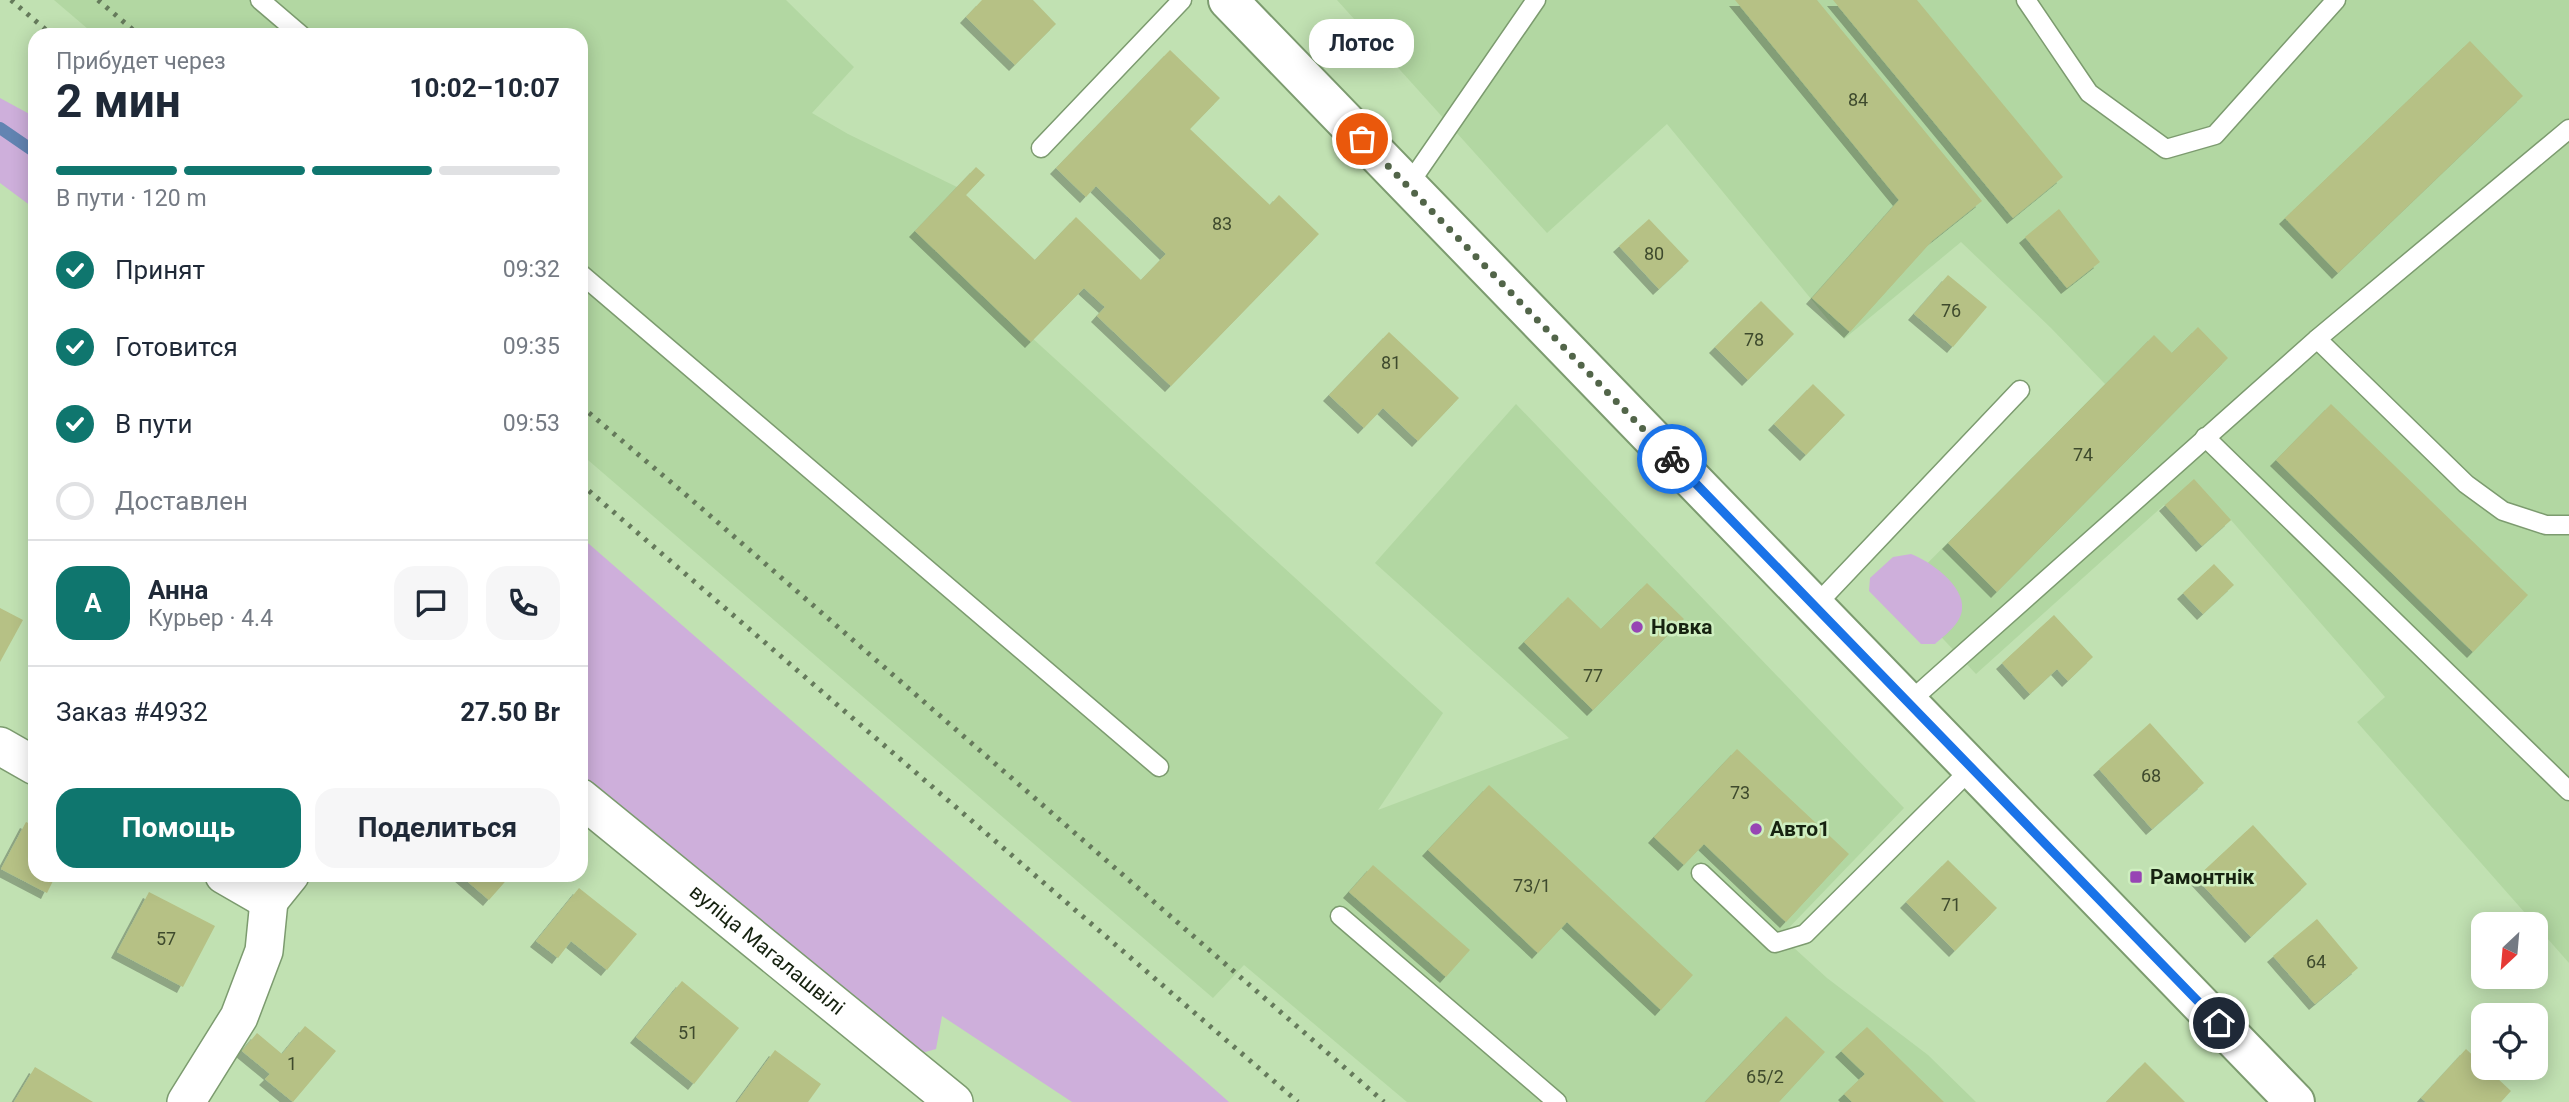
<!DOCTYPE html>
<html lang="ru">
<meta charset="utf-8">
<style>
:root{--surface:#fff;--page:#f6f6f7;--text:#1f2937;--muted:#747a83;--line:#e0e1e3;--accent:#0f766e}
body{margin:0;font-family:Roboto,sans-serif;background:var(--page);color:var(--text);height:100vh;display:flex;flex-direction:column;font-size:26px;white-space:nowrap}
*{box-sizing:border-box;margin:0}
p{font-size:23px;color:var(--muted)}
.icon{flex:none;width:38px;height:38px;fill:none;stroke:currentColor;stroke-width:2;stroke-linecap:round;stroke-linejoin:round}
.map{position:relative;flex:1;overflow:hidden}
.details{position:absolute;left:28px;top:28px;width:560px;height:854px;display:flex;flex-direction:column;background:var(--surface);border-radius:21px;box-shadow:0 4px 18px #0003}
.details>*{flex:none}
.needle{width:46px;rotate:206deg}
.tools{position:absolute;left:2471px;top:912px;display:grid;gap:14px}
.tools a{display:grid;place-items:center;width:77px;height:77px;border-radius:14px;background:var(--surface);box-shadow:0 4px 18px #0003;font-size:35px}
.pin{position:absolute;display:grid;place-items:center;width:60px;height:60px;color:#fff;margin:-30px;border:4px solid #fff;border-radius:50%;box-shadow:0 2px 7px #0007}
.courier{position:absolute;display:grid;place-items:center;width:70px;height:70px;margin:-35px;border:5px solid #1a73e8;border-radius:50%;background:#fff;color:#222;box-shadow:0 2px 9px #0007}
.bubble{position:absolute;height:49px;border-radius:21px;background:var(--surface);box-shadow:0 4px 18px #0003;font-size:23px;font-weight:700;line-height:49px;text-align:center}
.overview em{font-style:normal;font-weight:700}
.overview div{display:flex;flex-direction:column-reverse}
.overview{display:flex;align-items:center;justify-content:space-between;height:119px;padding:0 28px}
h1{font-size:46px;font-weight:700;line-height:52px}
.bar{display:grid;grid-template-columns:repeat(4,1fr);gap:10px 7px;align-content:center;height:84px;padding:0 28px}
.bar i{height:9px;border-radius:5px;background:var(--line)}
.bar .on{background:var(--accent)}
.bar p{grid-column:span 4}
.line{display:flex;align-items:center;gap:18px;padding:0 28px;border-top:2px solid var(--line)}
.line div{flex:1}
.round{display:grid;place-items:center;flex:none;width:74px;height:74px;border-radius:21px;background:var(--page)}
ol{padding:0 28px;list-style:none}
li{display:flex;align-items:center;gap:21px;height:77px}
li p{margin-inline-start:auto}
li .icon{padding:7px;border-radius:50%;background:var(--accent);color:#fff;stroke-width:4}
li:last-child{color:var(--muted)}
li i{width:38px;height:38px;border:4px solid var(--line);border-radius:50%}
.cta{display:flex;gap:14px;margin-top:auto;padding:14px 28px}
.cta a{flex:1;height:80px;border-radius:21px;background:var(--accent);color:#fff;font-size:28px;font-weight:700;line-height:80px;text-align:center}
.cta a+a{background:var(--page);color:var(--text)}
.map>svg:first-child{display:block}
</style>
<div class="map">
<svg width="2569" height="1102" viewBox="0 0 2569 1102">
<defs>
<filter id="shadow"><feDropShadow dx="-6" dy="6" stdDeviation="0" flood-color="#0004"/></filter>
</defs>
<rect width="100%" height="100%" fill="#c1e1b2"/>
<g fill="#b2d7a2">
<polygon points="54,0 786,0 854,67 812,113 848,134 957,187 915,231 1443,713 1378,810 1569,738 1375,563 1516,404 1904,808 1781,936 1827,978 1928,1055 1976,1102 1407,1102 1244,965 1213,998 581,454 581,35 95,35"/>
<polygon points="1337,0 2569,0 2569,963 2357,722 2385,697 2231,520 2202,546 2164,505 1976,674 1899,592 2105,384 2051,328 1961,242 1844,339 1667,124 1547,233"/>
</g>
<g fill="#ceafdb">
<polygon points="0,98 35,117 35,209 0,183"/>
<polygon points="581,537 1186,1064 1229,1102 1072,1102 942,1016 936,1049 911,1056 581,783"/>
<path d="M1911,554C1930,561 1965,586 1962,609C1961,624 1945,635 1935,644H1921L1869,591L1870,578L1893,557Z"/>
</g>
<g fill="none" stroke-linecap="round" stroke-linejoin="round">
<polyline stroke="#6284b2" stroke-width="12" points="0,128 35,152"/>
</g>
<g fill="#b6c185" filter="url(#shadow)">
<polygon points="982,0 1033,0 1056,24 1015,65 966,17"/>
<polygon points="1735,0 1817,0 1982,201 1932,241 1850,332 1812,298 1899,200"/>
<polygon points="1833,0 1917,0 2063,177 2013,218"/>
<polygon points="2470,41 2523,96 2338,273 2285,218"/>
<polygon points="1170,50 1220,98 1190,129 1270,205 1279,195 1319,234 1171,386 1097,316 1105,307 1084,288 1031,342 915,231 976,167 985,175 966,195 1035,260 1076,217 1141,280 1166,254 1096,186 1086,197 1056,168"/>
<polygon points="2059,209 2100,262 2067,288 2025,237"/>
<polygon points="1649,219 1689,261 1659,289 1619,246"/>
<polygon points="1948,275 1987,307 1953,347 1914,314"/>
<polygon points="1761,301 1794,334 1748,380 1715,347"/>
<polygon points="2198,327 2228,358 1997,592 1948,543 2154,335 2172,353"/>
<polygon points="1389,332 1459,398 1418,441 1383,408 1364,428 1329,395"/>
<polygon points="1813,384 1845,415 1806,455 1774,424"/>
<polygon points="2331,404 2528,595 2473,652 2276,460"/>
<polygon points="2194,479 2231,520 2202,546 2165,505"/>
<polygon points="2214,564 2234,585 2203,614 2183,593"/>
<polygon points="1647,583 1684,619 1593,710 1524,642 1568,597 1601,629"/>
<polygon points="0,608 23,620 0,662"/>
<polygon points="2054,615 2093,657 2068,681 2057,669 2030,694 2002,663"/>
<polygon points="2150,723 2204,783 2152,829 2099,769"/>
<polygon points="1737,749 1849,854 1786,922 1704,844 1684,865 1654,837"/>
<polygon points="1489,785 1693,975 1661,1010 1567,922 1538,953 1428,850"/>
<polygon points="26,822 35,826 35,875 56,875 47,893 1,869"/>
<polygon points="2253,825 2307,884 2251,937 2196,878"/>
<polygon points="1948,860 1997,908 1955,951 1906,902"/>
<polygon points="1373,865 1470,950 1446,977 1349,892"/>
<polygon points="460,875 511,875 489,900"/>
<polygon points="579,888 637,934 607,970 571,941 558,958 536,941"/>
<polygon points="149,892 215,926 183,987 117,952"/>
<polygon points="2317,919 2358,968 2315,1004 2273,956"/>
<polygon points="682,981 739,1028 694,1084 636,1037"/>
<polygon points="1786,1016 1825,1052 1779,1102 1705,1102"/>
<polygon points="305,1026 336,1051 293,1102 265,1079 270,1074 242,1051 257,1033 282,1054"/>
<polygon points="1867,1027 1944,1102 1852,1102 1844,1094 1865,1074 1841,1051"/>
<polygon points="2466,1049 2511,1091 2501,1102 2426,1102 2421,1098"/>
<polygon points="775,1050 821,1084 808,1102 737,1102"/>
<polygon points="2145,1062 2185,1102 2106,1102"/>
<polygon points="35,1067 93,1102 14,1102"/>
</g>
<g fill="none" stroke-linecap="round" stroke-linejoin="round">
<defs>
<g id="lane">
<polyline points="260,0 301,35"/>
<polyline points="2026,0 2089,93 2166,149 2215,135 2336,0"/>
<polyline points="1041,148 1182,0"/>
<polyline points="1407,187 1536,0"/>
<polyline points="581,274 1159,767"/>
<polyline points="2317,339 2466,484 2503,511 2546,525 2569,525"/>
<polyline points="2205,437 2569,791"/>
<polyline points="1815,606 2020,390"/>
<polyline points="1908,703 2317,339 2569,129"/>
<polyline points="1701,873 1775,943 1805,934 1972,768"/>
<polyline points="1340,916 1557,1102"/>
</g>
<g id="street">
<polyline points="0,746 35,766"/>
<path id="s1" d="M581,798L954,1102"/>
<polyline points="224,875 269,901 290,875"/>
<polyline points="186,1102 239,1017 264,951 269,901"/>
</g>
<polyline id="secondary" points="1228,0 2295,1102"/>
</defs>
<use href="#lane" stroke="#7c9b6f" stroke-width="21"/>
<use href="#street" stroke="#7c9b6f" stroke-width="40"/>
<use href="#secondary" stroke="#7c9b6f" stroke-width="42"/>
<use href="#lane" stroke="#fff" stroke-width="18"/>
<use href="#street" stroke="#fff" stroke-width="37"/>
<use href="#secondary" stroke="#fff" stroke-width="38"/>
<g stroke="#657a5b" stroke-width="5" stroke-dasharray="3.5 7" stroke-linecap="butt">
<polyline points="11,0 52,35"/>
<polyline points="98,0 139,35"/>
<polyline points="581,406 692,500 1384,1102"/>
<polyline points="581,484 1298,1102"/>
</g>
</g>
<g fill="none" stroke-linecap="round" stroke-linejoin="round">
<polyline stroke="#526549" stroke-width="7" stroke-dasharray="0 12.6" points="1362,139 1672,459"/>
<polyline stroke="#1a73e8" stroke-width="9" points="1672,459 2219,1023"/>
</g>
<g fill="#9745b4" stroke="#ceeebf" stroke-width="2.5">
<circle cx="1637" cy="627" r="7"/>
<circle cx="1756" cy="829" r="7"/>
<rect x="2129" y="870" width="14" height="14" rx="3.5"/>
</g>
<g text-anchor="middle" stroke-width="5" stroke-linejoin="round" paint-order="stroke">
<g font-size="18" fill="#3e4a2d">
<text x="1858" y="106">84</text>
<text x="1222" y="230">83</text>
<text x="1654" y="260">80</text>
<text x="1951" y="317">76</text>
<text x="1754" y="346">78</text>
<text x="1391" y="369">81</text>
<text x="2083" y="461">74</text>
<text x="1593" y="682">77</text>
<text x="2151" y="782">68</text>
<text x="1740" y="799">73</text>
<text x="1532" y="892">73/1</text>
<text x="1951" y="911">71</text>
<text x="166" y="945">57</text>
<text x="2316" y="968">64</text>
<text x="688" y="1039">51</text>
<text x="292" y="1070">1</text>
<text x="1765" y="1083">65/2</text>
</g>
<g font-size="21" font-weight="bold" fill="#162210" stroke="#ceeebf" text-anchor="start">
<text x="1651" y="634">Новка</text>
<text x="1770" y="836">Авто1</text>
<text x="2150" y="884">Рамонтнік</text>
</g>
<g font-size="21" fill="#162210" stroke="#ceeebf">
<text dy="7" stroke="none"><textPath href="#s1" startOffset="240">вуліца Магалашвілі</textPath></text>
</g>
</g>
</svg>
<div class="tools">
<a><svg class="needle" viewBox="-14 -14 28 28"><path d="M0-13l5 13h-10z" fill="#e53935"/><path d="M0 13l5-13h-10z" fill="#747a83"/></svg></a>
<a><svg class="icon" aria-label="locate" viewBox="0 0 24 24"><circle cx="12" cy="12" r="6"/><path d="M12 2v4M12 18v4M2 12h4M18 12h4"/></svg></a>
</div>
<div class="pin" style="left:1362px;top:139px;background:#ea580c"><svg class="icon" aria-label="bag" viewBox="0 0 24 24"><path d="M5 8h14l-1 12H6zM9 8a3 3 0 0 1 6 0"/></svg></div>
<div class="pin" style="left:2219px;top:1023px;background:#1f2937"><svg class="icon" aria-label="home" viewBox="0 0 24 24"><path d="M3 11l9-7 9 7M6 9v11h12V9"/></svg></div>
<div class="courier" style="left:1672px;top:459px"><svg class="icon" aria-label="bike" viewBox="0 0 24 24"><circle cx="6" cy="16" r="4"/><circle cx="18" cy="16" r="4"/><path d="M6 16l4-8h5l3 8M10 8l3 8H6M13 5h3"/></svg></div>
<div class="bubble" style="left:1309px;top:19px;width:105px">Лотос</div>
<section class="details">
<div class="overview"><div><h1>2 мин</h1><p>Прибудет через</p></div><em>10:02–10:07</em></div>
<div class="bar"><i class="on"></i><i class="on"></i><i class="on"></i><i></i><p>В пути · 120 m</p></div>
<ol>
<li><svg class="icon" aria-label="check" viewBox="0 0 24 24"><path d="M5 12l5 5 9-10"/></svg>Принят<p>09:32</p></li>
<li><svg class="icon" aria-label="check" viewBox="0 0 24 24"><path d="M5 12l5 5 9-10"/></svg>Готовится<p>09:35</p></li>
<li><svg class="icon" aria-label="check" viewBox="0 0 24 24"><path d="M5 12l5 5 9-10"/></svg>В пути<p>09:53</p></li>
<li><i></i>Доставлен</li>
</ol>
<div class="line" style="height:126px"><b class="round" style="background:var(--accent);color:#fff">А</b><div><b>Анна</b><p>Курьер · 4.4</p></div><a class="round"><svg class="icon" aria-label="chat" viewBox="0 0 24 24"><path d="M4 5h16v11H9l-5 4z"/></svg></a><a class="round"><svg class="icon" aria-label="phone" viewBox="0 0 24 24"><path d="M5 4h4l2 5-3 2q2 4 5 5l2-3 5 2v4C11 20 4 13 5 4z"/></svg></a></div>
<div class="line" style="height:91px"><div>Заказ #4932</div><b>27.50 Br</b></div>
<div class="cta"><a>Помощь</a><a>Поделиться</a></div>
</section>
</div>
